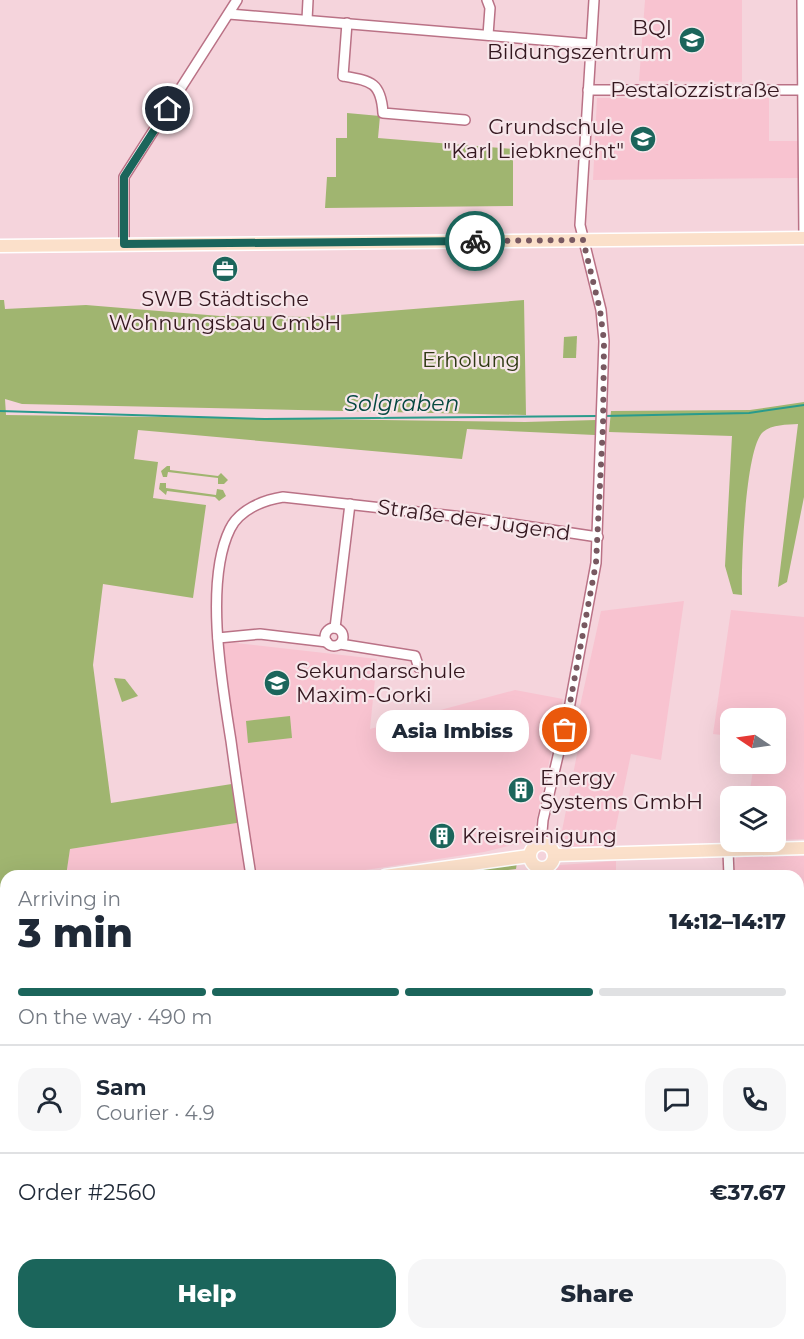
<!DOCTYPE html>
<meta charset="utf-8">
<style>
:root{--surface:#fff;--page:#f6f6f7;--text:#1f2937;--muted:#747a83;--line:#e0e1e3;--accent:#1b655b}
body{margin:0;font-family:Montserrat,sans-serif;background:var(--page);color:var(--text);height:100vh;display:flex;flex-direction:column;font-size:22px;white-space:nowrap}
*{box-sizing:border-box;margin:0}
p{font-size:20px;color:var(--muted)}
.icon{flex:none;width:33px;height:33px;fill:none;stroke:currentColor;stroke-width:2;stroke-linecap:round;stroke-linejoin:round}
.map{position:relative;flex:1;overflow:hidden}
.details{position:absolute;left:0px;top:870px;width:804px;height:470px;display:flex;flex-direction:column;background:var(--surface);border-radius:18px 18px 0 0;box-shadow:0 6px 24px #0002}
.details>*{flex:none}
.needle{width:39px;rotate:283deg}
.tools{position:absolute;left:720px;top:708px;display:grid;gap:12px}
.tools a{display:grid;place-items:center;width:66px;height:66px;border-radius:12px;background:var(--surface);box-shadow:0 6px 24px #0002;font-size:30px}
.pin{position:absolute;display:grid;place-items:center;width:51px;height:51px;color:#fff;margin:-26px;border:3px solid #fff;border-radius:50%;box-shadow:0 2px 6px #0007}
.courier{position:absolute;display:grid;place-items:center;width:60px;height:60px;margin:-30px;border:4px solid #1b655b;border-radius:50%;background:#fff;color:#222;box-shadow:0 2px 8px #0007}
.bubble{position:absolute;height:42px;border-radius:18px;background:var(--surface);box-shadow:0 6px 24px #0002;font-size:20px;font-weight:800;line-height:42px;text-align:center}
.overview em{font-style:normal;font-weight:800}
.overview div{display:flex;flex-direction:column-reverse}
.overview{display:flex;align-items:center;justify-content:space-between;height:102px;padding:0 18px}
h1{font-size:39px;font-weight:800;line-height:45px}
.bar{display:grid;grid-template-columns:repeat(4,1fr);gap:9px 6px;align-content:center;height:72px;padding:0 18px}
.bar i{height:8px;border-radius:4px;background:var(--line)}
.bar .selected{background:var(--accent)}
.bar p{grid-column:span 4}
.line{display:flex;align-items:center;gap:15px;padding:0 18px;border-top:2px solid var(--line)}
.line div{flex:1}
.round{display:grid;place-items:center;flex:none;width:63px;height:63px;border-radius:18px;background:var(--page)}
.cta{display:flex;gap:12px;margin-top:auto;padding:12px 18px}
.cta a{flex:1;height:69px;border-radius:18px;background:var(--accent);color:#fff;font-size:24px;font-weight:800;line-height:69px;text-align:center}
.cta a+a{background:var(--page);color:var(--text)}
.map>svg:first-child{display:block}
</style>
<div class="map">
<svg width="804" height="1339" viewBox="0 0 804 1339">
<rect width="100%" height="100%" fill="#f5d4dc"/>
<g fill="#f8c3d0">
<polygon points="645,0 742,0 742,82 639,81"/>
<polygon points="597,98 769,98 769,141 798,141 798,178 593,180"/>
<polygon points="684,601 661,760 631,754 612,846 565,847 560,841 579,744 572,742 601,611"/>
<polygon points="731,610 804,617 804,839 776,840 776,796 749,796 754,764 776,764 776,718 730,718 730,736 713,734"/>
<polygon points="219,641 377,659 370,729 515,690 563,699 532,840 484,852 326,876 66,876 70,849 243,822"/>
<polygon points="804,856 804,903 798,903 798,876 734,876 736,857"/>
<polygon points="616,861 616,876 553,876 553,871 560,865"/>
<polygon points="0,1196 6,1197 6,1334 426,1334 426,1339 0,1339"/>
</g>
<g fill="#a0b570">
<polygon points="347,113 380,116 378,138 513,149 513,206 325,208 327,177 336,177 336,138 347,138"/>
<polygon points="0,300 4,300 5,309 86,305 220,316 314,317 524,300 526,415 22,404 5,399 6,415 525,422 596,420 595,435 467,429 462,459 138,430 134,459 158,462 153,498 206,505 193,598 103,584 93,665 111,803 238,783 243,822 70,849 66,876 6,876 6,928 0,929"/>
<polygon points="577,336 576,358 563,358 564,337"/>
<path d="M804,402V497L787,582L778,587L798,424C787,425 772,424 763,432C745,448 741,567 742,595L733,594L725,566L732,436L609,432L611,411L750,410Z"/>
<polygon points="167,466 170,466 170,470 218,476 221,473 228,480 224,484 218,484 218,478 168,472 167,477 163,477 161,471"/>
<polygon points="160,483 166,483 166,488 216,495 217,489 223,490 226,496 219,501 215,497 167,491 166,495 159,489"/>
<polygon points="114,678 125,679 138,696 122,702"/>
<polygon points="290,716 292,738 248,743 246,721"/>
<polygon points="517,862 516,869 460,876 408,876"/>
<rect x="448" y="1334" width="252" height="5"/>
</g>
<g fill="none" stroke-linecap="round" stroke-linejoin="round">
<g stroke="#299b8c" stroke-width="2">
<polyline points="0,411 265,419 598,416"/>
<polyline points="604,416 749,413 804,405"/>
</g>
<defs>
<g id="minor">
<polyline points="487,0 490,8 488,35"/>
<polyline points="802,0 804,238"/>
<polyline points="229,14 591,44"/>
<polyline points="307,20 308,0"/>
<path d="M347,23L343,76C371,81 381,82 383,113L465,120"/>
<polyline points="588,90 803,90"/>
<polyline points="124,244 124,177 237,0"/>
<polyline points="335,628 350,504"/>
<circle cx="334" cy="637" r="9"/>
<polyline points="218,638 260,634 327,642"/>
<polyline points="340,644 415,656 419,668"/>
<polyline points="541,844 543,820 569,709 596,563 604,341 601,310 580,225 594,0"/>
<polyline points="728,851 729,876"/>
<path d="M251,876C244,831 237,786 231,741C222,684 204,582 230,529C239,510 263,500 283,497L472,518L598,537"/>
<polyline points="540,876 541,868"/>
<polyline points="798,937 799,937"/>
<polyline points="15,1339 15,1334"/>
<polyline points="433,1339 433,1334"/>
</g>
<g id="major">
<polyline points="0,246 804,238"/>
<circle cx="542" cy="856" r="12"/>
<polyline points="554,855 804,848"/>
<polyline points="385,876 529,856"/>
<polyline points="0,937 6,936"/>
</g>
</defs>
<use href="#minor" stroke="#ba7286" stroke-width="12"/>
<use href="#major" stroke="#fff" stroke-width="15"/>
<use href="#minor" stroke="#fff" stroke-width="9"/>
<use href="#major" stroke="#fbe0ca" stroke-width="12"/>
</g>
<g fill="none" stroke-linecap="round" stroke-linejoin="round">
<polyline stroke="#785961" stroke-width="6" stroke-dasharray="0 10.8" points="475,241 583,240 600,310 604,341 603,425 596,563 565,730"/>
<polyline stroke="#1b655b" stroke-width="8" points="168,109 124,177 124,244 475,241"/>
</g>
<defs>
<symbol id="school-disc" viewBox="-11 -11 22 22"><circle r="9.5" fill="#1b655b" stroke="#f7e6ea"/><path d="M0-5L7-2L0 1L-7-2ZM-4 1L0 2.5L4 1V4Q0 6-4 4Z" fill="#fff"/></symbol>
<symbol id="office-disc" viewBox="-11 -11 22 22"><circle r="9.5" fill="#1b655b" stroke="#f7e6ea"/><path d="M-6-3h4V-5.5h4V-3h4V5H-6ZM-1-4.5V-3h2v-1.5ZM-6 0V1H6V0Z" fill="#fff"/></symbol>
<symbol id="building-disc" viewBox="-11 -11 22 22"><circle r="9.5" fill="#1b655b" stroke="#f7e6ea"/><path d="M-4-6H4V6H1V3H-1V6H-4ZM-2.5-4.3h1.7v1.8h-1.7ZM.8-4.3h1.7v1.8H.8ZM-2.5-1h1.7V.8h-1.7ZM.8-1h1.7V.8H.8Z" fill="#fff"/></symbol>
</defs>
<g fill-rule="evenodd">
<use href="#school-disc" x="677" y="25" width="30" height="30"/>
<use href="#school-disc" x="628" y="124" width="30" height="30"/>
<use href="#office-disc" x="210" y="254" width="30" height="30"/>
<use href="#school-disc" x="262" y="668" width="30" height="30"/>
<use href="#building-disc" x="506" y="775" width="30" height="30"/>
<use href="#building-disc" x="427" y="821" width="30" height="30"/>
</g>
<g text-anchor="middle" stroke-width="4.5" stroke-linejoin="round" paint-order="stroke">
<g font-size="21" fill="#34171f" stroke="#f7e6ea" text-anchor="start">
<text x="672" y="35" text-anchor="end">BQI<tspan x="672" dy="24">Bildungszentrum</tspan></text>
<text x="624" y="134" text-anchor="end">Grundschule<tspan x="624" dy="24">"Karl Liebknecht"</tspan></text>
<text x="225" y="306" text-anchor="middle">SWB Städtische<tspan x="225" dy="24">Wohnungsbau GmbH</tspan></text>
<text x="296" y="678">Sekundarschule<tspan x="296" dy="24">Maxim-Gorki</tspan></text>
<text x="540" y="785">Energy<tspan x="540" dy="24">Systems GmbH</tspan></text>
<text x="462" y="843">Kreisreinigung</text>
</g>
<g font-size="21" fill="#34171f" stroke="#f7e6ea">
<text x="695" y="97">Pestalozzistraße</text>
<text transform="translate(474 520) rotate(8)" y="7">Straße der Jugend</text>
</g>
<g font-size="21" fill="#2f3a13" stroke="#f7e6ea">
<text x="471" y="367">Erholung</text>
</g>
<g font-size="22" font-style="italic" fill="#054840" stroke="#f7e6ea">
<text x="402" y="411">Solgraben</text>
</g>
</g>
</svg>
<div class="tools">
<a><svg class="needle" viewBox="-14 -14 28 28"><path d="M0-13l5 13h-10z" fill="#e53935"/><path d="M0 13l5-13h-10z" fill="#747a83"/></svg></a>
<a><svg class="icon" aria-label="layers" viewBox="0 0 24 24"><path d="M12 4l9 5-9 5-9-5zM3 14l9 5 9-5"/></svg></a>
</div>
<div class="pin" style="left:565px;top:730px;background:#ea580c"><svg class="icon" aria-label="bag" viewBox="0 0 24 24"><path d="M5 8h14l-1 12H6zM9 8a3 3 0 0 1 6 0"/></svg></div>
<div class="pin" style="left:168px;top:109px;background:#1f2937"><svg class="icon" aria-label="home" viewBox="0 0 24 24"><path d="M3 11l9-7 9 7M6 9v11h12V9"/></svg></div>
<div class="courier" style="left:475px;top:241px"><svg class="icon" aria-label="bike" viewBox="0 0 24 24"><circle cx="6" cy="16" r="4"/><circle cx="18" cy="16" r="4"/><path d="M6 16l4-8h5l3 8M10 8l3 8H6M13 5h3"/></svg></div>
<div class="bubble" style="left:376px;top:710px;width:153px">Asia Imbiss</div>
<section class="details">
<div class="overview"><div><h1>3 min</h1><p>Arriving in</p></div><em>14:12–14:17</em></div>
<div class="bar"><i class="selected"></i><i class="selected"></i><i class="selected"></i><i></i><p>On the way · 490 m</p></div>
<div class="line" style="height:108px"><a class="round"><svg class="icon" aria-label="person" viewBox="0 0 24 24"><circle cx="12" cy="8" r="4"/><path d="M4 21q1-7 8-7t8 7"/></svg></a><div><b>Sam</b><p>Courier · 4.9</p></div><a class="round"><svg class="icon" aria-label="chat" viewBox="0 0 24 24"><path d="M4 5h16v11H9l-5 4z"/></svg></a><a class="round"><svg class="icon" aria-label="phone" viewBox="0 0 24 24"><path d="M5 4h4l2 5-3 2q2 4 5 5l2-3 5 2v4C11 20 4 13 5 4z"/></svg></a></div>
<div class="line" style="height:78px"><div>Order #2560</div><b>€37.67</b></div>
<div class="cta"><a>Help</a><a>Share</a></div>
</section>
</div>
